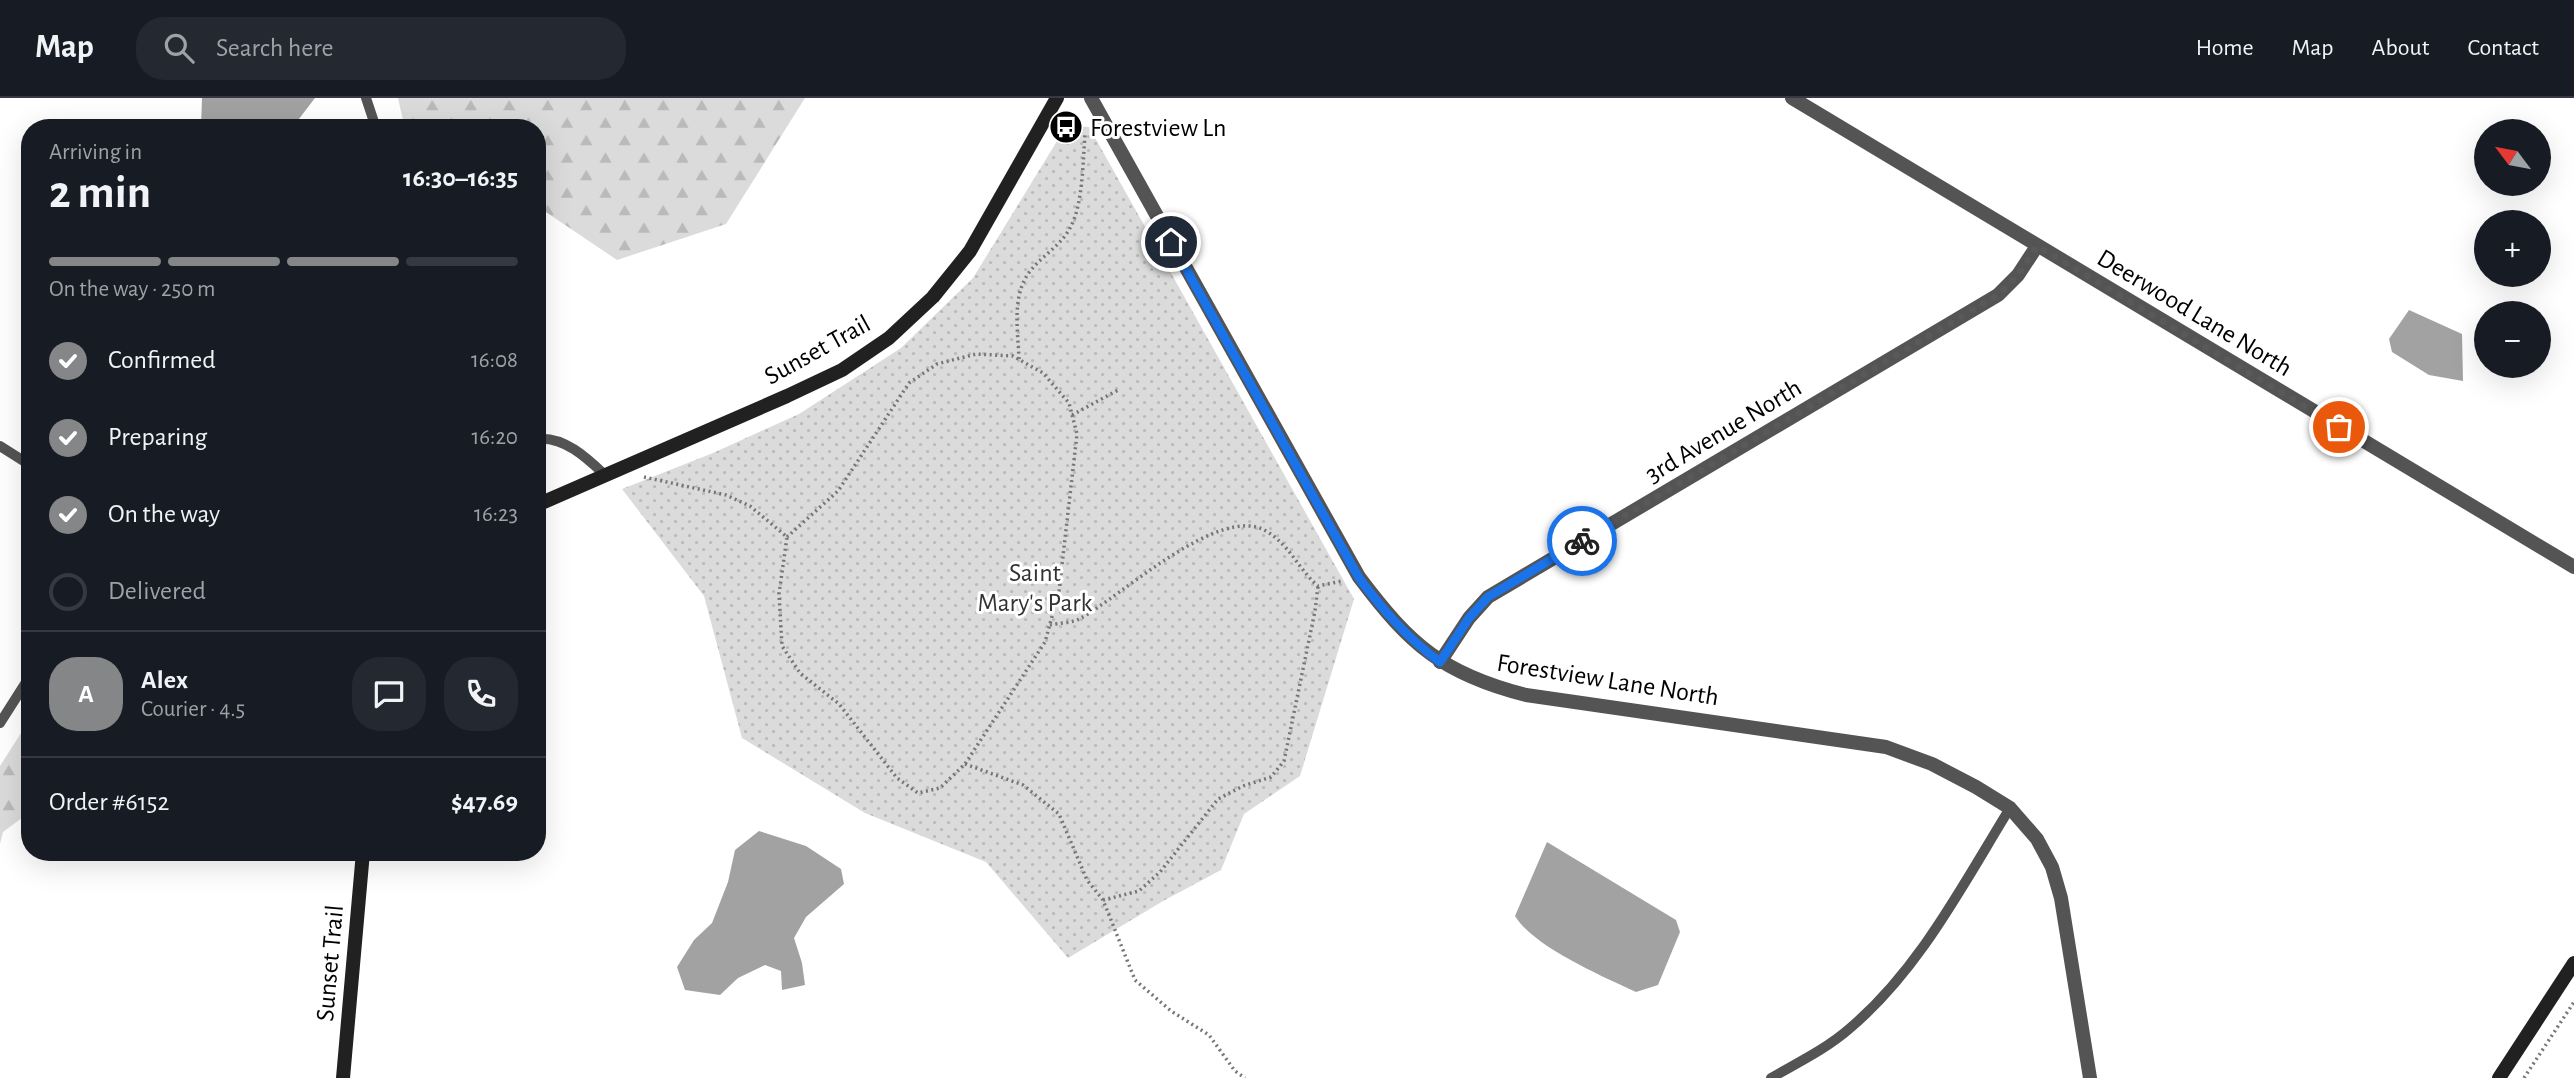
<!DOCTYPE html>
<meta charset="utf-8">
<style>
:root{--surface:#171b24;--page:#242831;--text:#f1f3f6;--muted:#9ea1a6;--line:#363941;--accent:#858687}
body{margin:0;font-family:"Alegreya Sans",sans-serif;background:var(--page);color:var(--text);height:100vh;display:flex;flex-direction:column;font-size:26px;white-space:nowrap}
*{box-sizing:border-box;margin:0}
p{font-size:23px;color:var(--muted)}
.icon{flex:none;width:38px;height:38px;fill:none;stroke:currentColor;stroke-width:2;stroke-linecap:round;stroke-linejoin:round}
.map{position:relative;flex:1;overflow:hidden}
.side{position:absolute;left:21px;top:21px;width:525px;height:742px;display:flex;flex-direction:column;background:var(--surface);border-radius:28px;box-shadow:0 7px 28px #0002}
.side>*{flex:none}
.needle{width:46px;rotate:302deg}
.buttons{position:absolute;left:2474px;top:21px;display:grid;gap:14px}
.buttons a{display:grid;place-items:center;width:77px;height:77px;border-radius:50%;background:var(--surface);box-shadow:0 7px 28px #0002;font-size:35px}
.pin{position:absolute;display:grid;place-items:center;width:60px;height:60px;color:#fff;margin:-30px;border:4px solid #fff;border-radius:50%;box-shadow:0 2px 7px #0007}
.courier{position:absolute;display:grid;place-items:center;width:70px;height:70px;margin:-35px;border:5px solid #1a73e8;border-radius:50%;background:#fff;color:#222;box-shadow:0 2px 9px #0007}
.summary em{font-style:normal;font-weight:700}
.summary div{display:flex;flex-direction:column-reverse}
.summary{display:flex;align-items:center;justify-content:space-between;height:119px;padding:0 28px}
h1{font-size:46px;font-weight:700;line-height:52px}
.bar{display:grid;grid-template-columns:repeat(4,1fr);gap:10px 7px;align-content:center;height:84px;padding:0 28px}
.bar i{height:9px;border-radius:5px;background:var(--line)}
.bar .active{background:var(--accent)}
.bar p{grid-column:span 4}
.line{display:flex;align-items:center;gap:18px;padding:0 28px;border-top:2px solid var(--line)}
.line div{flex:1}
.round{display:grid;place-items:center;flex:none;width:74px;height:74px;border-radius:28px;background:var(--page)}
ol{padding:0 28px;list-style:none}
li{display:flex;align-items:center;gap:21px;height:77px}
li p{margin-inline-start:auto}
li .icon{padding:7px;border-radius:50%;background:var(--accent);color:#fff;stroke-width:4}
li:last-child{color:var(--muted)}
li i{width:38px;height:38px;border:4px solid var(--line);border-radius:50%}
header{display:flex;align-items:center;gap:42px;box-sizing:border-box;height:98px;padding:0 35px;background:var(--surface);border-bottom:2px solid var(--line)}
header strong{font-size:33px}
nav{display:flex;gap:38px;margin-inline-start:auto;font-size:24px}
.search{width:490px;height:63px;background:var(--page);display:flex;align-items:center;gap:18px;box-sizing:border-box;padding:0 24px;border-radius:28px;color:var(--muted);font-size:26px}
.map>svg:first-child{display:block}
</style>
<header>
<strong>Map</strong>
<div class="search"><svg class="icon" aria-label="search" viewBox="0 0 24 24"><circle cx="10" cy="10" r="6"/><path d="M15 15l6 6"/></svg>Search here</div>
<nav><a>Home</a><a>Map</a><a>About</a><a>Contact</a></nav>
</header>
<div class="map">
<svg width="2574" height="980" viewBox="0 0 2574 980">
<defs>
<pattern id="green-dots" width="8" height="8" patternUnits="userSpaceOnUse" patternTransform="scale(1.75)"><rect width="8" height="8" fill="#dbdbdb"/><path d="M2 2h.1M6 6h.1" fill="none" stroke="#bababa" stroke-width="1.8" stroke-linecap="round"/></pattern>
<pattern id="forest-firs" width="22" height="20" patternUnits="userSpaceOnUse" patternTransform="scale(1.75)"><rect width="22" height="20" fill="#dbdbdb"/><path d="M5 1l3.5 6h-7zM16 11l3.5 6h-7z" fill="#bababa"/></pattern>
</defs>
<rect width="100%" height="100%" fill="#fff"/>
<polygon fill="url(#green-dots)" points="1073,28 1089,29 1354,501 1300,678 1244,716 1221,772 1163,803 1068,860 986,764 865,715 742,640 704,498 622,391 713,355 799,316 901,250 973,180 1062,35"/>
<g fill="url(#forest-firs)">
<polygon points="398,0 805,0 726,126 617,162 537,108 537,30 402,30 404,27"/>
<polygon points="30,621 30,714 3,734 0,746 0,668"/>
</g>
<g fill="#a2a2a2">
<polygon points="202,0 315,0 292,30 201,30"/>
<polygon points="2409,212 2462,236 2463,283 2429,277 2392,254 2389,241"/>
<polygon points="759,733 806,748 841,771 844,786 806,819 794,840 802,865 805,887 782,892 781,873 765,867 738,880 720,897 685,892 677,869 694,842 712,825 728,784 735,752"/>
<path d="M1547,744L1676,822L1680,834L1658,887L1636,894C1602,878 1534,849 1515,818Z"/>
</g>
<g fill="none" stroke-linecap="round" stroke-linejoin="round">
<g stroke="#767676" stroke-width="3.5" stroke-dasharray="2 3.5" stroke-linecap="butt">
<path d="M1019,261C1018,232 1011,196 1031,172C1044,156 1062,147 1071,128C1083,106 1083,61 1085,36"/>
<polyline points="1072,317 1120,291"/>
<polyline points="644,379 726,397 750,408 787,439 779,496 782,548 800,575 839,606 897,680 918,695 940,690 965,666 1045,544 1059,493 1077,336 1069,305 1043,275 1013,258 976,256 937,266 909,285 838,393 787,439"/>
<path d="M1050,527C1059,525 1073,525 1081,520C1120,499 1220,405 1266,433C1291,448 1298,471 1318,488L1342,483"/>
<polyline points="965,666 1023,687 1059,716 1087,782 1103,802 1135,882 1171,913 1209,937 1235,973 1245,980"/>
<polyline points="1103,802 1139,793 1160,774 1218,701 1243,688 1271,679 1284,663 1315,513 1318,488"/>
<polyline points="2524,980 2574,904"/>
</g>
<g stroke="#545454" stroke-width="10">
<polyline points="366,0 376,30"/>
<path d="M537,341C564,338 587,360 605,377"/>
<polyline points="0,348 30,367"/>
<polyline points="0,625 30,578"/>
<path d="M1771,980C1797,965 1826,951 1849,931C1919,872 1962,788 2010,710"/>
</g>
<g stroke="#545454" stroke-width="14">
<path d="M1091,0L1359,479C1410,547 1443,576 1526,597L1886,649L1932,666L1976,689L2010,710L2037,741L2052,769L2061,800L2090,980"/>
<polyline points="1792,0 2574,469"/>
<polyline points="1440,564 1469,520 1488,499 1998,197 2018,177 2037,148"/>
</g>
<g stroke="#212121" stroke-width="14">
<polyline points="537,407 787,298 842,272 889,240 933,199 970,153 1057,0"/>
<polyline points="343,980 363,754"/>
<polyline points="2499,980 2574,865"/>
</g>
</g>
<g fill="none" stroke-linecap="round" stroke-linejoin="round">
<polyline stroke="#595959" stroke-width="7" stroke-dasharray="0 12.6" points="1582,443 1998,197 2018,177 2037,148 2339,329"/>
<path stroke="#1a73e8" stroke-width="9" d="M1171,144L1359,480C1383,512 1407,540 1440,564L1469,520L1488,499L1582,443"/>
</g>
<defs>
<symbol id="bus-disc" viewBox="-11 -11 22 22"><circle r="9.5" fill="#000" stroke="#fff"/><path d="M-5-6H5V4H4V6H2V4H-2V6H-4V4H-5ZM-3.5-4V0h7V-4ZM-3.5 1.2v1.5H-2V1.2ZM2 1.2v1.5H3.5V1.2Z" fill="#fff"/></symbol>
</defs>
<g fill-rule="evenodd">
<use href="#bus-disc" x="1047" y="10" width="38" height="38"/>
</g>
<g text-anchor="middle" stroke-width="6" stroke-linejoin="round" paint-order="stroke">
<g font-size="26" fill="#000" stroke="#fff" text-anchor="start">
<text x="1090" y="38">Forestview Ln</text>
</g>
<g font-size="26" fill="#000" stroke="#fff">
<text transform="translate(2195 214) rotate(31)" y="9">Deerwood Lane North</text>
<text transform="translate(817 251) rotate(-29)" y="9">Sunset Trail</text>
<text transform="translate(1723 332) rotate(-31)" y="9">3rd Avenue North</text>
<text transform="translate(1608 581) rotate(9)" y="9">Forestview Lane North</text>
<text transform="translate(329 865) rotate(-85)" y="9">Sunset Trail</text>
</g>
<g font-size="26" fill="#323232" stroke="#fff">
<text x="1035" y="483">Saint<tspan x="1035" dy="30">Mary's Park</tspan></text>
</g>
</g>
</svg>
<div class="buttons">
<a><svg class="needle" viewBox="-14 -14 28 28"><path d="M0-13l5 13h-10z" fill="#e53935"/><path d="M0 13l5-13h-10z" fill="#9ea1a6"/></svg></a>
<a>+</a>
<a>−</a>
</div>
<div class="pin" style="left:2339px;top:329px;background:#ea580c"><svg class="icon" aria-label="bag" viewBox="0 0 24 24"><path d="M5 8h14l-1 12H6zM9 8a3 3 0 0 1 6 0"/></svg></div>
<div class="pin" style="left:1171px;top:144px;background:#1f2937"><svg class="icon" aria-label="home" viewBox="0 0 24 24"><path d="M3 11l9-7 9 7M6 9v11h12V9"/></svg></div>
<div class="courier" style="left:1582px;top:443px"><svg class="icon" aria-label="bike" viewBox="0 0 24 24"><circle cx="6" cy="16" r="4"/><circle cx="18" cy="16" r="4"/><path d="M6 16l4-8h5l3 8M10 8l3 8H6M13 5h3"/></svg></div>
<section class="side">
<div class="summary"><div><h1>2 min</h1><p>Arriving in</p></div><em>16:30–16:35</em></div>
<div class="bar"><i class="active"></i><i class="active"></i><i class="active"></i><i></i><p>On the way · 250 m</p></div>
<ol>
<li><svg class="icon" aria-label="check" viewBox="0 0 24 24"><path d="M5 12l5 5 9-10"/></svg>Confirmed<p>16:08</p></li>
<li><svg class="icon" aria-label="check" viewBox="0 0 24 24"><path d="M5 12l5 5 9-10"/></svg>Preparing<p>16:20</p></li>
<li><svg class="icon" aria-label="check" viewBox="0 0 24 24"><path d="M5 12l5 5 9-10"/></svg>On the way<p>16:23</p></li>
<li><i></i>Delivered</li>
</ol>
<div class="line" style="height:126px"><b class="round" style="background:var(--accent);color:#fff">A</b><div><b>Alex</b><p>Courier · 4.5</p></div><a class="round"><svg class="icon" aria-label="chat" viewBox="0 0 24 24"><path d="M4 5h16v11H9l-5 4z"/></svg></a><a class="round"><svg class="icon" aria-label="phone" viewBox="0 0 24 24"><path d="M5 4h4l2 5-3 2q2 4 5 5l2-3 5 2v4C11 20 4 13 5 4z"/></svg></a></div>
<div class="line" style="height:91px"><div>Order #6152</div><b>$47.69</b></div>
</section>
</div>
